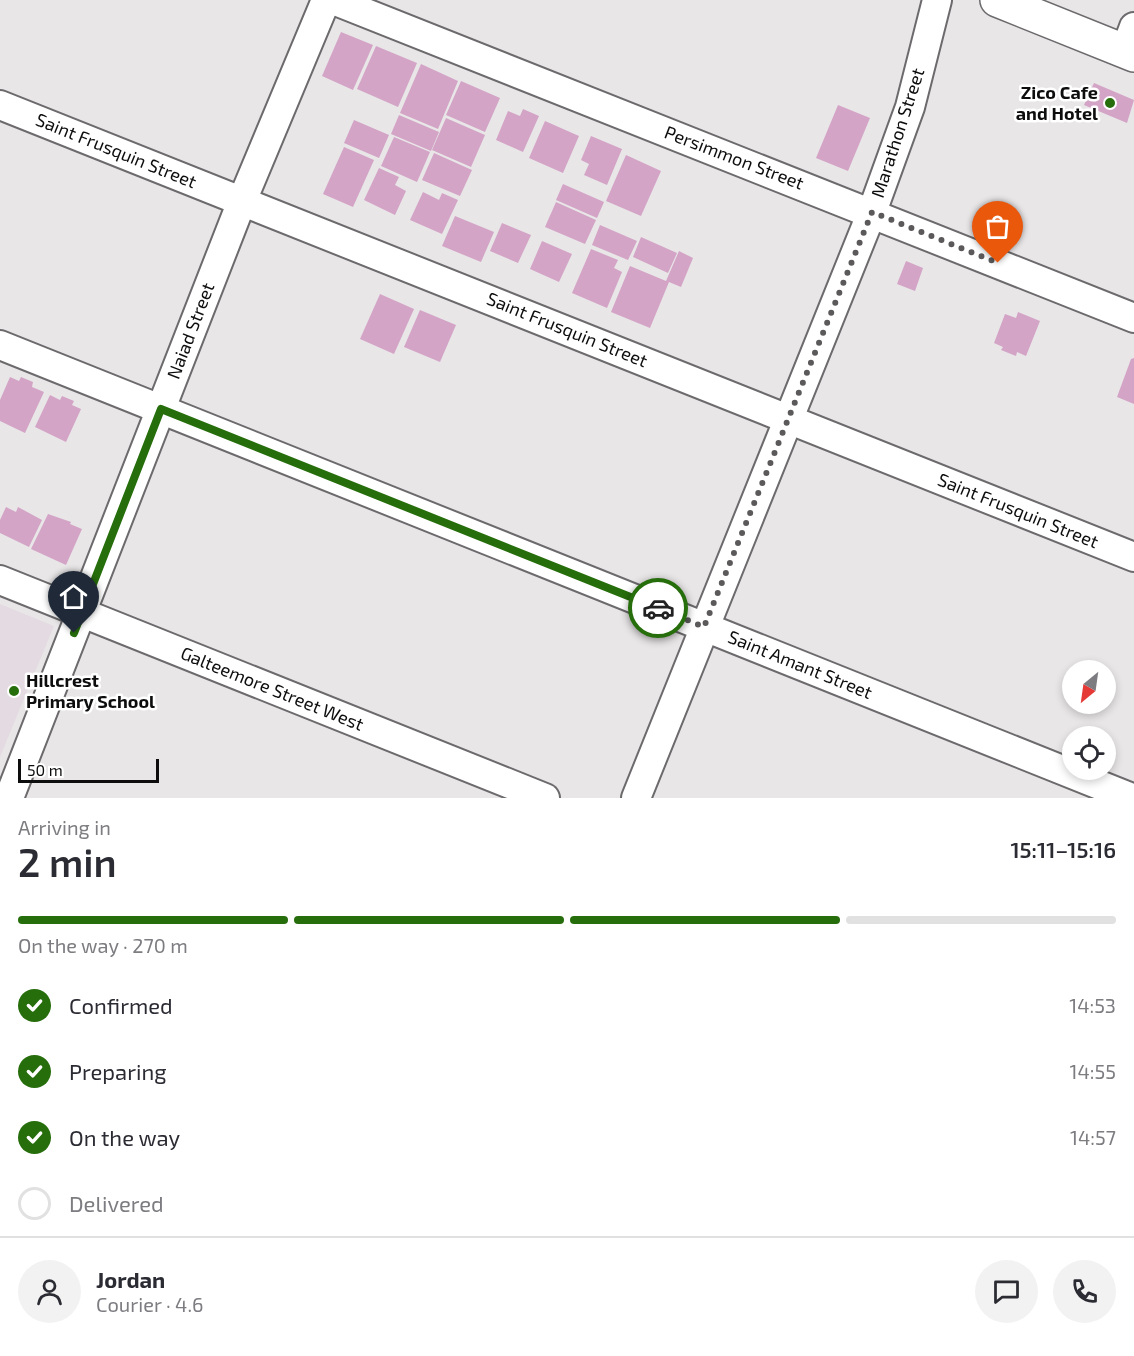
<!DOCTYPE html>
<meta charset="utf-8">
<style>
:root{--surface:#fff;--page:#f2f2f3;--text:#2b2b33;--muted:#7c7c81;--line:#e1e1e2;--accent:#266d0b}
body{margin:0;font-family:"Exo 2",sans-serif;background:var(--page);color:var(--text);height:100vh;display:flex;flex-direction:column;font-size:22px;white-space:nowrap}
*{box-sizing:border-box;margin:0}
p{font-size:20px;color:var(--muted)}
.icon{flex:none;width:33px;height:33px;fill:none;stroke:currentColor;stroke-width:2;stroke-linecap:round;stroke-linejoin:round}
.map{position:relative;height:798px;overflow:hidden}
.drawer{display:flex;flex-direction:column;background:var(--surface);flex:1}
.drawer>*{flex:none}
.needle{width:39px;rotate:209deg}
.fabs{position:absolute;left:1062px;top:660px;display:grid;gap:12px}
.fabs a{display:grid;place-items:center;width:54px;height:54px;border-radius:50%;background:var(--surface);box-shadow:0 3px 9px #0003;font-size:30px}
.scale{position:absolute;left:18px;bottom:15px;width:141px;box-sizing:border-box;padding-left:6px;border:3px solid #0e0d0e;border-top:0;font-size:16px;line-height:21px;white-space:nowrap;color:#0e0d0e;-webkit-text-stroke:4px #fff;paint-order:stroke}
.pin{position:absolute;display:grid;place-items:center;width:51px;height:51px;color:#fff;margin:-62px -26px;border-radius:50% 50% 50% 0;rotate:-45deg;box-shadow:0 0 6px #0007}
.pin .icon{rotate:45deg}
.courier{position:absolute;display:grid;place-items:center;width:60px;height:60px;margin:-30px;border:4px solid #266d0b;border-radius:50%;background:#fff;color:#222;box-shadow:0 2px 8px #0007}
.headline em{font-style:normal;font-weight:600}
.headline div{display:flex;flex-direction:column-reverse}
.headline{display:flex;align-items:center;justify-content:space-between;height:102px;padding:0 18px}
h1{font-size:39px;font-weight:600;line-height:45px}
.bar{display:grid;grid-template-columns:repeat(4,1fr);gap:9px 6px;align-content:center;height:72px;padding:0 18px}
.bar i{height:8px;border-radius:4px;background:var(--line)}
.bar .on{background:var(--accent)}
.bar p{grid-column:span 4}
.line{display:flex;align-items:center;gap:15px;padding:0 18px;border-top:2px solid var(--line)}
.line div{flex:1}
.round{display:grid;place-items:center;flex:none;width:63px;height:63px;border-radius:32px;background:var(--page)}
ol{padding:0 18px;list-style:none}
li{display:flex;align-items:center;gap:18px;height:66px}
li p{margin-inline-start:auto}
li .icon{padding:6px;border-radius:50%;background:var(--accent);color:#fff;stroke-width:4}
li:last-child{color:var(--muted)}
li i{width:33px;height:33px;border:3px solid var(--line);border-radius:50%}
.map>svg:first-child{display:block}
</style>
<div class="map">
<svg width="1134" height="798" viewBox="0 0 1134 798">
<rect width="100%" height="100%" fill="#e9e6e8"/>
<polygon fill="#e4dae1" points="0,604 54,626 0,757"/>
<g fill="#d3a4c6">
<polygon points="341,32 373,45 353,90 322,76"/>
<polygon points="376,46 417,63 398,107 357,89"/>
<polygon points="421,64 458,81 438,129 400,113"/>
<polygon points="461,81 500,98 485,132 446,115"/>
<polygon points="1094,83 1134,100 1127,123 1084,105"/>
<polygon points="838,105 870,118 848,171 816,158"/>
<polygon points="523,109 539,116 523,152 496,140 508,111 520,116"/>
<polygon points="399,115 439,132 431,151 391,134"/>
<polygon points="446,118 485,135 471,167 432,150"/>
<polygon points="354,120 389,135 379,158 344,143"/>
<polygon points="545,121 579,136 563,173 529,158"/>
<polygon points="591,136 622,149 607,185 584,175 589,164 581,160"/>
<polygon points="394,137 430,152 417,182 381,166"/>
<polygon points="344,147 374,160 353,207 323,194"/>
<polygon points="434,153 472,170 460,196 422,180"/>
<polygon points="626,155 661,171 641,216 606,201"/>
<polygon points="379,168 399,177 395,185 406,191 395,215 364,200"/>
<polygon points="563,184 604,202 597,218 556,200"/>
<polygon points="423,192 439,200 442,193 458,200 442,234 410,220"/>
<polygon points="556,202 596,220 585,244 545,227"/>
<polygon points="455,216 494,232 481,262 442,246"/>
<polygon points="502,223 531,235 518,263 490,251"/>
<polygon points="600,225 637,241 628,260 592,245"/>
<polygon points="641,237 677,253 668,273 633,257"/>
<polygon points="542,241 572,254 559,282 530,269"/>
<polygon points="591,249 618,260 614,268 622,272 607,308 572,293"/>
<polygon points="679,251 693,258 681,287 669,282 650,328 611,312 630,266 666,281"/>
<polygon points="906,261 923,268 915,291 897,284"/>
<polygon points="380,294 414,309 394,354 360,339"/>
<polygon points="420,310 456,325 440,362 404,347"/>
<polygon points="1018,312 1040,321 1026,356 1017,352 1016,356 1001,350 1003,347 994,343 1005,314 1016,318"/>
<polygon points="1134,358 1134,404 1117,397 1131,359"/>
<polygon points="10,377 19,381 21,377 33,382 32,387 44,392 25,433 0,421 0,400"/>
<polygon points="50,395 60,400 62,396 74,401 72,405 81,409 66,442 35,427"/>
<polygon points="6,507 16,512 18,507 42,520 29,547 0,533 0,520"/>
<polygon points="48,514 71,522 70,524 82,529 66,565 31,549"/>
</g>
<g fill="none" stroke-linecap="round" stroke-linejoin="round">
<defs>
<g id="minor">
<polyline points="333,0 1134,318"/>
<polyline points="1125,51 1134,27"/>
<polyline points="0,105 1134,557"/>
<polyline points="0,345 1132,798"/>
<polyline points="0,580 545,798"/>
<polyline points="9,798 242,201 326,0"/>
<polyline points="636,798 872,212 910,107 937,0"/>
</g>
<polyline id="major" points="997,0 1134,55"/>
</defs>
<use href="#minor" stroke="#6c6a6c" stroke-width="32"/>
<use href="#major" stroke="#6c6a6c" stroke-width="36"/>
<use href="#minor" stroke="#fff" stroke-width="28"/>
<use href="#major" stroke="#fff" stroke-width="33"/>
</g>
<g fill="none" stroke-linecap="round" stroke-linejoin="round">
<polyline stroke="#5b595a" stroke-width="6" stroke-dasharray="0 10.8" points="658,608 704,627 872,212 998,263"/>
<polyline stroke="#266d0b" stroke-width="8" points="74,633 161,409 658,608"/>
</g>
<g fill="#266d0b" stroke="#fff" stroke-width="2">
<circle cx="1110" cy="103" r="6"/>
<circle cx="14" cy="691" r="6"/>
</g>
<g text-anchor="middle" stroke-width="5" stroke-linejoin="round" paint-order="stroke">
<g font-size="18" font-weight="bold" fill="#0e0d0e" stroke="#fff" text-anchor="end">
<text x="1098" y="99">Zico Cafe<tspan x="1098" dy="21">and Hotel</tspan></text>
<text x="26" y="687" text-anchor="start">Hillcrest<tspan x="26" dy="21">Primary School</tspan></text>
</g>
<g font-size="18" fill="#0e0d0e" stroke="#fff">
<text transform="translate(898 133) rotate(-72)" y="6">Marathon Street</text>
<text transform="translate(116 151) rotate(22)" y="6">Saint Frusquin Street</text>
<text transform="translate(734 158) rotate(21)" y="6">Persimmon Street</text>
<text transform="translate(567 330) rotate(22)" y="6">Saint Frusquin Street</text>
<text transform="translate(191 331) rotate(-69)" y="6">Naiad Street</text>
<text transform="translate(1018 511) rotate(22)" y="6">Saint Frusquin Street</text>
<text transform="translate(800 665) rotate(22)" y="6">Saint Amant Street</text>
<text transform="translate(272 689) rotate(22)" y="6">Galteemore Street West</text>
</g>
</g>
</svg>
<div class="fabs">
<a><svg class="needle" viewBox="-14 -14 28 28"><path d="M0-13l5 13h-10z" fill="#e53935"/><path d="M0 13l5-13h-10z" fill="#7c7c81"/></svg></a>
<a><svg class="icon" aria-label="locate" viewBox="0 0 24 24"><circle cx="12" cy="12" r="6"/><path d="M12 2v4M12 18v4M2 12h4M18 12h4"/></svg></a>
</div>
<div class="scale">50 m</div>
<div class="pin" style="left:998px;top:263px;background:#ea580c"><svg class="icon" aria-label="bag" viewBox="0 0 24 24"><path d="M5 8h14l-1 12H6zM9 8a3 3 0 0 1 6 0"/></svg></div>
<div class="pin" style="left:74px;top:633px;background:#1f2937"><svg class="icon" aria-label="home" viewBox="0 0 24 24"><path d="M3 11l9-7 9 7M6 9v11h12V9"/></svg></div>
<div class="courier" style="left:658px;top:608px"><svg class="icon" aria-label="car" viewBox="0 0 24 24"><path d="M5 17H2v-5l4-1 3-4h7l3 4 3 1v5h-3M9 17h6M6 11h13"/><circle cx="7" cy="17" r="2"/><circle cx="17" cy="17" r="2"/></svg></div>
</div>
<section class="drawer">
<div class="headline"><div><h1>2 min</h1><p>Arriving in</p></div><em>15:11–15:16</em></div>
<div class="bar"><i class="on"></i><i class="on"></i><i class="on"></i><i></i><p>On the way · 270 m</p></div>
<ol>
<li><svg class="icon" aria-label="check" viewBox="0 0 24 24"><path d="M5 12l5 5 9-10"/></svg>Confirmed<p>14:53</p></li>
<li><svg class="icon" aria-label="check" viewBox="0 0 24 24"><path d="M5 12l5 5 9-10"/></svg>Preparing<p>14:55</p></li>
<li><svg class="icon" aria-label="check" viewBox="0 0 24 24"><path d="M5 12l5 5 9-10"/></svg>On the way<p>14:57</p></li>
<li><i></i>Delivered</li>
</ol>
<div class="line" style="height:108px"><a class="round"><svg class="icon" aria-label="person" viewBox="0 0 24 24"><circle cx="12" cy="8" r="4"/><path d="M4 21q1-7 8-7t8 7"/></svg></a><div><b>Jordan</b><p>Courier · 4.6</p></div><a class="round"><svg class="icon" aria-label="chat" viewBox="0 0 24 24"><path d="M4 5h16v11H9l-5 4z"/></svg></a><a class="round"><svg class="icon" aria-label="phone" viewBox="0 0 24 24"><path d="M5 4h4l2 5-3 2q2 4 5 5l2-3 5 2v4C11 20 4 13 5 4z"/></svg></a></div>
</section>
